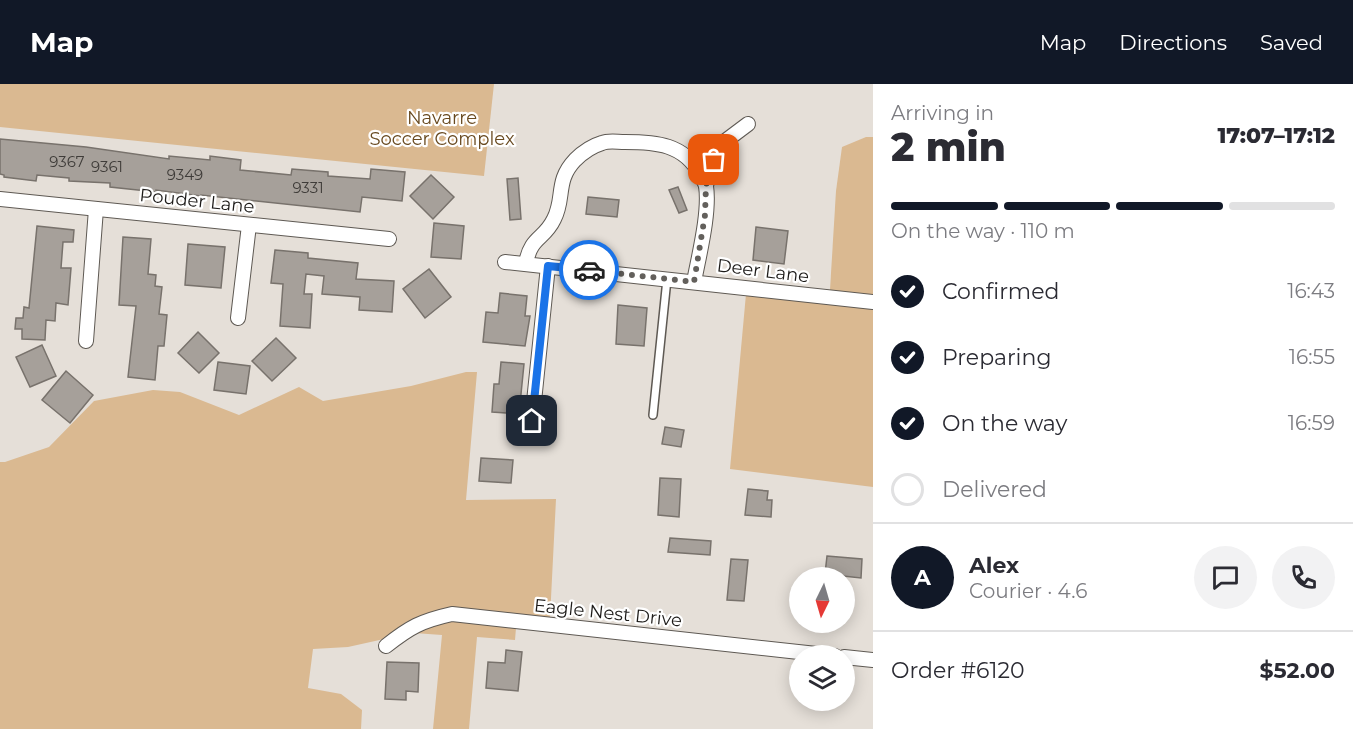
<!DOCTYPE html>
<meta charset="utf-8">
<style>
:root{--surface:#fff;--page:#f2f2f3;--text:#2b2b33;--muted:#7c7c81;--line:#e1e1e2;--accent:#111827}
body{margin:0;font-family:Montserrat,sans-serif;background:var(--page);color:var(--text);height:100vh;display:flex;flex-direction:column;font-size:22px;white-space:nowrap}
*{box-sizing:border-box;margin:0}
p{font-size:20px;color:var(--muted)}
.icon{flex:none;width:33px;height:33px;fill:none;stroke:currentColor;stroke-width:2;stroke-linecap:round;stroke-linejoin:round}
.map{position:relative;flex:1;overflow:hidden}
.side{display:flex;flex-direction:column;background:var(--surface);width:480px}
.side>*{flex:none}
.needle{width:39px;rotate:185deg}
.controls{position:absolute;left:789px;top:483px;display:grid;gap:12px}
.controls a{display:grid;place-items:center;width:66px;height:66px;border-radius:50%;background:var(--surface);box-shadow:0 3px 15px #0003;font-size:30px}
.pin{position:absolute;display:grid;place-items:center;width:51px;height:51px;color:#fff;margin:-26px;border-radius:12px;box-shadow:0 3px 9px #0006}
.courier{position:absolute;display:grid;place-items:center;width:60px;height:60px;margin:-30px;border:4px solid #1a73e8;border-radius:50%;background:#fff;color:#222;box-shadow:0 2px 8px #0007}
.overview em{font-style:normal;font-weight:800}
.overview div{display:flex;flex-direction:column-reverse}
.overview{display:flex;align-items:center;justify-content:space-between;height:102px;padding:0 18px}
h1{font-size:39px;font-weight:800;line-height:45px}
.bar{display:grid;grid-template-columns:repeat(4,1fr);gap:9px 6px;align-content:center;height:72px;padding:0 18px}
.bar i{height:8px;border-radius:4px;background:var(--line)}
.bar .current{background:var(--accent)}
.bar p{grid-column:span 4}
.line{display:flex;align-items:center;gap:15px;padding:0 18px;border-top:2px solid var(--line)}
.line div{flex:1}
.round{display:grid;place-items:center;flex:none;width:63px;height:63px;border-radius:32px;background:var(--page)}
ol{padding:0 18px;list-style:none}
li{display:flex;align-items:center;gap:18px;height:66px}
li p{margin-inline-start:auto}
li .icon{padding:6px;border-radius:50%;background:var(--accent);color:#fff;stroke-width:4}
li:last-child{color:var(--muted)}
li i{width:33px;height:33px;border:3px solid var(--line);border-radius:50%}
header{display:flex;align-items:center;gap:36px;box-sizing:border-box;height:84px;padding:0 30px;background:var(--accent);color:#fff}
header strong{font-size:28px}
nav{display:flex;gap:33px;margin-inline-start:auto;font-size:21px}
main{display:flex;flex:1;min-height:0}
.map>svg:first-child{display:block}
</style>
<header>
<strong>Map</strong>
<nav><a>Map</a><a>Directions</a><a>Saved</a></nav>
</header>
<main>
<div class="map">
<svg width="873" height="645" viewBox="0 0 873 645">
<rect width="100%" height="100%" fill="#e5dfd8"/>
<g fill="#dab991">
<polygon points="0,0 494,0 484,92 0,43"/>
<polygon points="866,53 873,53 873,211 830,206 836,107 842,63"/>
<polygon points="746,210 873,225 873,403 730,385"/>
<polygon points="466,288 477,288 466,416 556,415 550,534 450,524 425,530 406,538 384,555 348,563 313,565 308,604 341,610 362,626 361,645 0,645 0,378 5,378 49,363 94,317 153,306 180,308 239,331 299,303 323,317 411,302"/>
<polygon points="452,537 516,544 515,556 477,553 469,645 433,645 442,551 414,549 428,543"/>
</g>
<g fill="#a6a09a" stroke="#78726c" stroke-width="1.5">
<polygon points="0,55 86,63 169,75 169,72 210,76 210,72 241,76 240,86 291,91 292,85 328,88 328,92 370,95 371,85 405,88 402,117 362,113 360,128 201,111 201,112 156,106 156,108 110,103 110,99 69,97 69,94 37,91 36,97 4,93 4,91 0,90"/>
<polygon points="431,91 454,113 433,135 410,112"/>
<polygon points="518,94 521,135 510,136 507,95"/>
<polygon points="678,103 687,126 679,129 669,106"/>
<polygon points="588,113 619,116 617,133 586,130"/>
<polygon points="434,139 464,142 461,175 431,173"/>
<polygon points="37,142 74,146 73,158 63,158 61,184 71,184 68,221 56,219 55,237 46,236 45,256 22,255 22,245 15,245 16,234 23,234 24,223 29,224"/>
<polygon points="756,143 788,147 784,180 753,176"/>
<polygon points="123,153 151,155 148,190 156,191 155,202 162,203 159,230 167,231 164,262 158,262 155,296 128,293 136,222 119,221"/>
<polygon points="188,160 225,163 221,204 185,201"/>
<polygon points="275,166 308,169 308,174 358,179 356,195 394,197 392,228 359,226 360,213 322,210 324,192 306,190 304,210 312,210 310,244 280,242 283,200 271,199"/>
<polygon points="429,185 451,213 425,234 403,205"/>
<polygon points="500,209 527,212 525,232 530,232 525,262 483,258 486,228 498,229"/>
<polygon points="618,221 647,224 644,262 616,260"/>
<polygon points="198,248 219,269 199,289 178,269"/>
<polygon points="276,254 296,274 272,297 252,277"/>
<polygon points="42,261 56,292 30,303 16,273"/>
<polygon points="218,278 250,282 246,310 214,306"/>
<polygon points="501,278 524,280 519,330 492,328 494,300 499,300"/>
<polygon points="66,287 93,311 70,339 42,316"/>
<polygon points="665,343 684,346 681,363 662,360"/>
<polygon points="481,374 513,376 511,399 479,397"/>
<polygon points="660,394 681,395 679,433 658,431"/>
<polygon points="748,405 768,407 767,416 772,416 771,433 745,431"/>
<polygon points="670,454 711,457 710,471 668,468"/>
<polygon points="827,472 862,475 861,494 825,490"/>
<polygon points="731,475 748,476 744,517 727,516"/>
<polygon points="506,566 522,568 518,607 486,604 488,578 505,579"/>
<polygon points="387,578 419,579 418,608 406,607 406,616 385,615"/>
</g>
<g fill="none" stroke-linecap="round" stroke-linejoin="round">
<defs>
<polyline id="lane" points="653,331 667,195"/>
<g id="street">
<polyline points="706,101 720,61 748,40"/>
<polyline points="0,115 389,155"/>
<polyline points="505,178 873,218"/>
<path d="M526,179C531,152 544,156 554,135C565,114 555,97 575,76C583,68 592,62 602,59C609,56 617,58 625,58C656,58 684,60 700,90C702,94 705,98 706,102C710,128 699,171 694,198"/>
<polyline points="238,234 249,141"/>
<polyline points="86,257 96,125"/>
<polyline points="532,337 548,182"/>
<path d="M386,562C410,543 421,537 452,530L835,572"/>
<polyline points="844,573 873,576"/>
</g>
</defs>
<use href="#lane" stroke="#5e5953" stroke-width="10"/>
<use href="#street" stroke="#5e5953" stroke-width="16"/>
<use href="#lane" stroke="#fff" stroke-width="7"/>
<use href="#street" stroke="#fff" stroke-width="14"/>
</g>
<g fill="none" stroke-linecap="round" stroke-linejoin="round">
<polyline stroke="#63605c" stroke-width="6" stroke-dasharray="0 10.8" points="589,186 694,198 705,131 706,101 714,76"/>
<polyline stroke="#1a73e8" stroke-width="8" points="532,337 548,182 589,186"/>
</g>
<g text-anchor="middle" stroke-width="4.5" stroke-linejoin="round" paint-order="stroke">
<g font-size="15" fill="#3f3c39">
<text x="67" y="83">9367</text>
<text x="107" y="88">9361</text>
<text x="185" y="96">9349</text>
<text x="308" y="109">9331</text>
</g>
<g font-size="18" fill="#68491f" stroke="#fff">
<text x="442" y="40">Navarre<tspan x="442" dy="21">Soccer Complex</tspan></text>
</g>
<g font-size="18" fill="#1d1b19" stroke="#fff">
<text transform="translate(197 117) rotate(6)" y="6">Pouder Lane</text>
<text transform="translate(763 187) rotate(7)" y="6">Deer Lane</text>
<text transform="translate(608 529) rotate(6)" y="6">Eagle Nest Drive</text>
</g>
</g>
</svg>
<div class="controls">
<a><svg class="needle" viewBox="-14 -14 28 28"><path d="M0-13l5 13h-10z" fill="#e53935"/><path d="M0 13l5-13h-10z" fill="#7c7c81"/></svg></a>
<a><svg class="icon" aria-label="layers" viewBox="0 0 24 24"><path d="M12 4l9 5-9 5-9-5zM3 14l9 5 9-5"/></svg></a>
</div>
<div class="pin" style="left:714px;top:76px;background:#ea580c"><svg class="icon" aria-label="bag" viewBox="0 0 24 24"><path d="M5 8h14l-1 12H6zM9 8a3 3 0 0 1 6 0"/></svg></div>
<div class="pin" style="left:532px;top:337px;background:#1f2937"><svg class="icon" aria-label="home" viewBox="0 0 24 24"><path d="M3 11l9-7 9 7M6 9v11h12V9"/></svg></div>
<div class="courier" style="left:589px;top:186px"><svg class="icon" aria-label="car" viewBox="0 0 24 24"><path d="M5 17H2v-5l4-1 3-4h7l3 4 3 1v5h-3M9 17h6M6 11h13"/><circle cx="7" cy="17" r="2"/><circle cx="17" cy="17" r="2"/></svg></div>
</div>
<section class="side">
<div class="overview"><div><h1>2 min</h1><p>Arriving in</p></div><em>17:07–17:12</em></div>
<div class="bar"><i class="current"></i><i class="current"></i><i class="current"></i><i></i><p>On the way · 110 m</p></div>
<ol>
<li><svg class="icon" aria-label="check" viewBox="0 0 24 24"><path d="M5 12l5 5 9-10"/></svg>Confirmed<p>16:43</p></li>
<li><svg class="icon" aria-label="check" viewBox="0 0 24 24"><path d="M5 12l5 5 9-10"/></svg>Preparing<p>16:55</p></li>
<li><svg class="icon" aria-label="check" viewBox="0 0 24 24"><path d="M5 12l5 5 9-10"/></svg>On the way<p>16:59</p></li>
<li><i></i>Delivered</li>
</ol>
<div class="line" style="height:108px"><b class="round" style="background:var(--accent);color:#fff">A</b><div><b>Alex</b><p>Courier · 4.6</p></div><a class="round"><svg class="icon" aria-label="chat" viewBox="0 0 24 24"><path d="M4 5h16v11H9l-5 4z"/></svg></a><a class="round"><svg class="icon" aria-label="phone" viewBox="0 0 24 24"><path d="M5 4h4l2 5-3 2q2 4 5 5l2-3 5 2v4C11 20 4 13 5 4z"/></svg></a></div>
<div class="line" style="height:78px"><div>Order #6120</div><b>$52.00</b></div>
</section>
</main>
